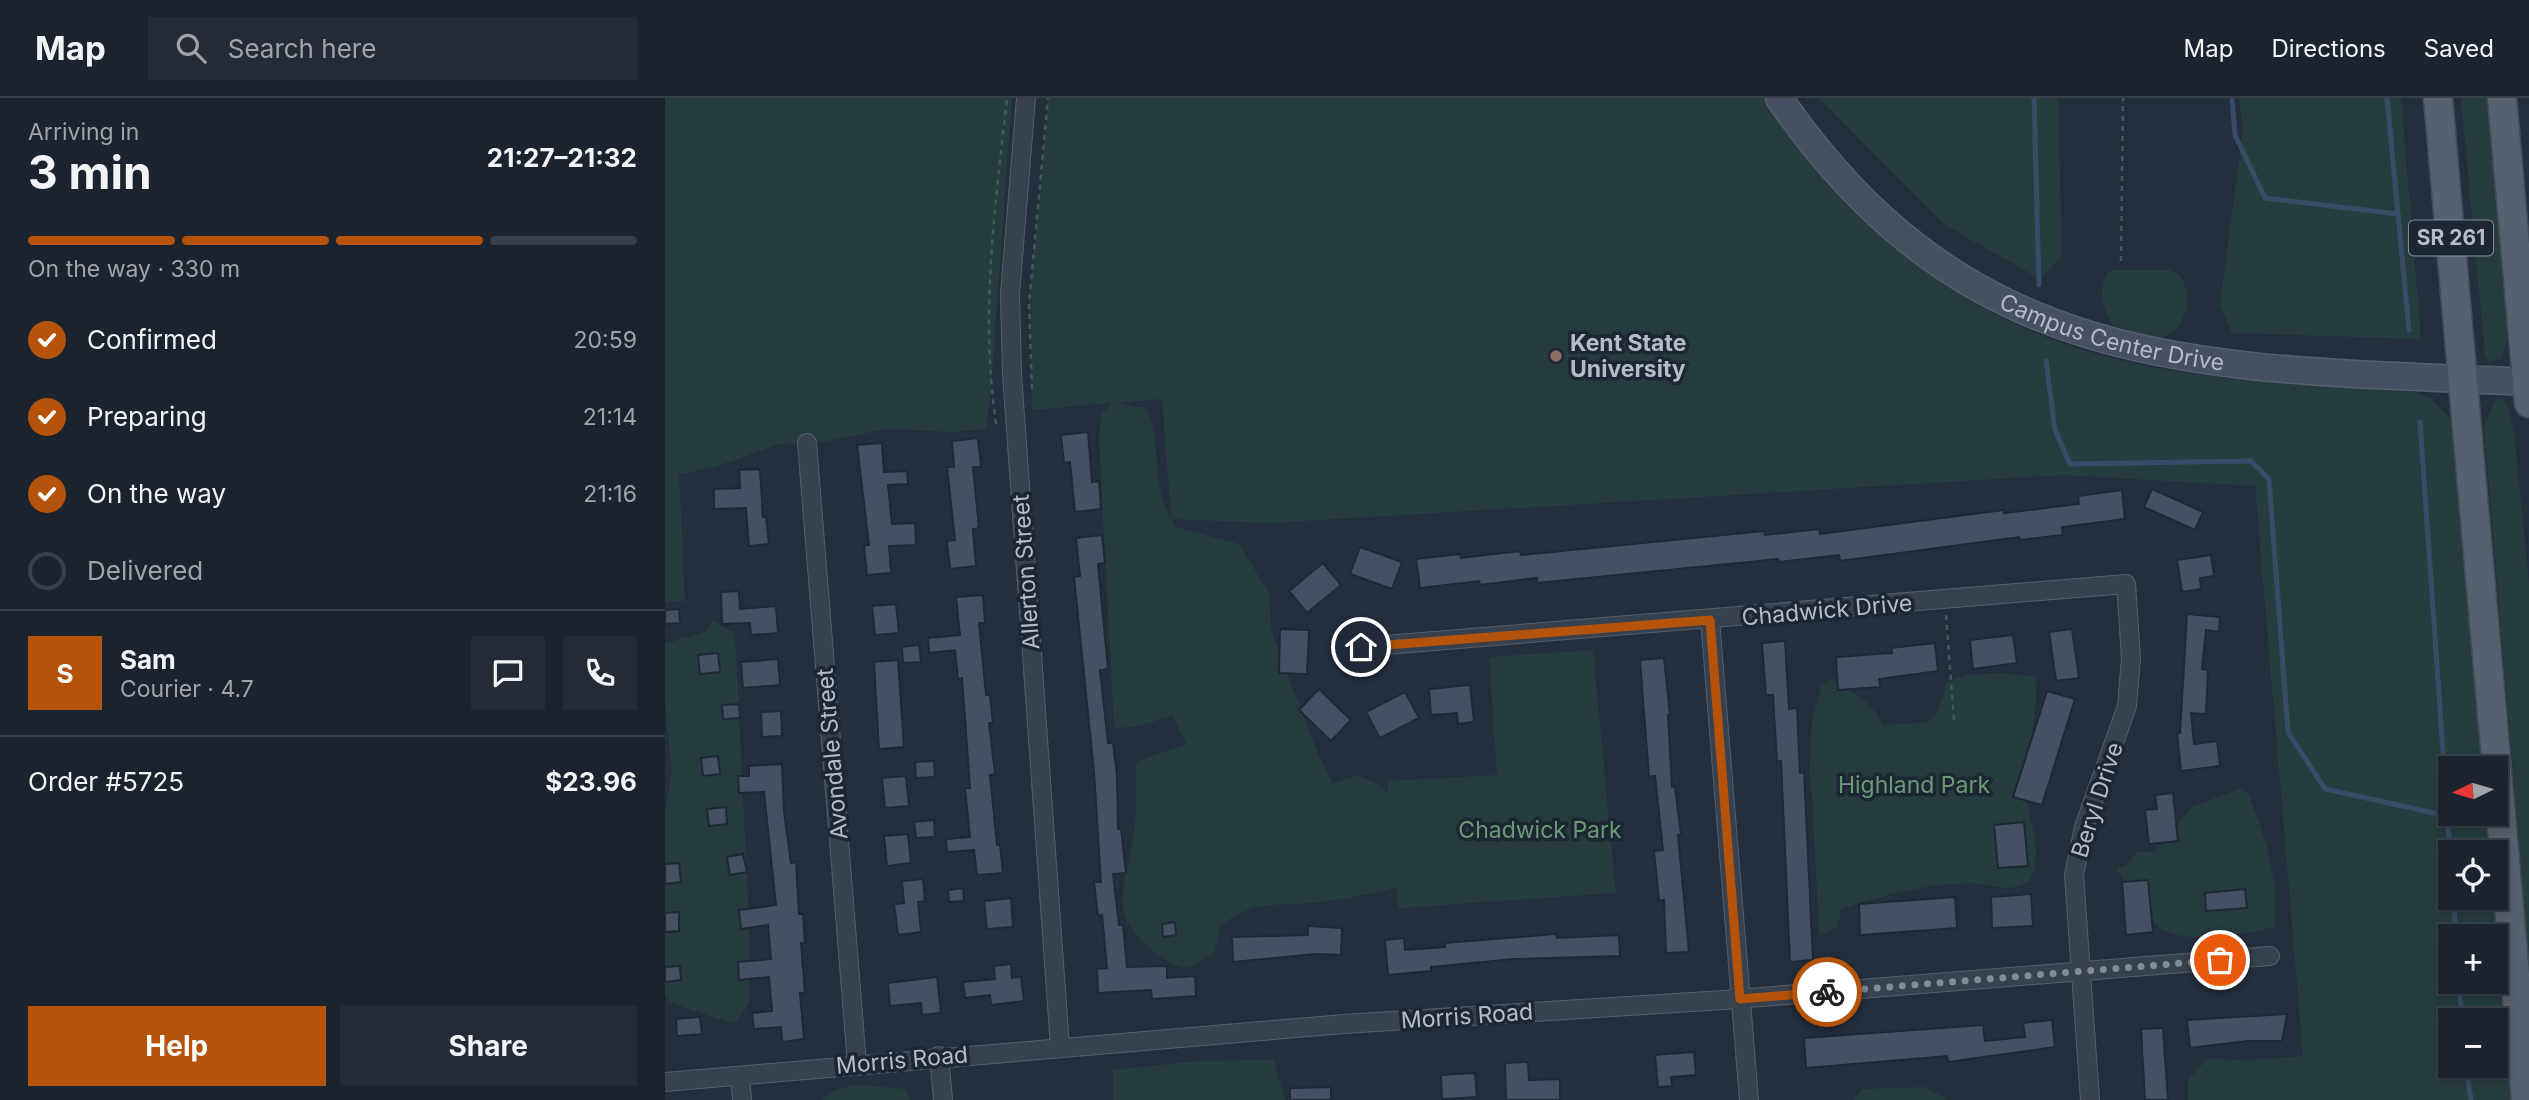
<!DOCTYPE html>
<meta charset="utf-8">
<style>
:root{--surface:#1b232e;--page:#242b36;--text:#f1f3f6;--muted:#a0a4aa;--line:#39404a;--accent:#b45309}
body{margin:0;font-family:Inter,sans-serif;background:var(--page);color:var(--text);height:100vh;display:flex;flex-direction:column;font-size:26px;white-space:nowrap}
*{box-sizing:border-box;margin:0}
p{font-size:23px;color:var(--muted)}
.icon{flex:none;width:38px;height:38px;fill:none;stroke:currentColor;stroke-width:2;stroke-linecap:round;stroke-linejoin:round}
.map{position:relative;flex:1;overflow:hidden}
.details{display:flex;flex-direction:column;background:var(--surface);width:665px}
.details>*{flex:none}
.needle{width:46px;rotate:265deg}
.buttons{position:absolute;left:1773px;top:658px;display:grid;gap:14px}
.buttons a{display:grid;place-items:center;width:70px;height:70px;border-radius:0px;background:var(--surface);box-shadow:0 4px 10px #0003,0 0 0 2px var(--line);font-size:35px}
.pin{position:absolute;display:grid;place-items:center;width:60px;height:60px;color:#fff;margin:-30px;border:4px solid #fff;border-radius:50%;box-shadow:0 2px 7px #0007}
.courier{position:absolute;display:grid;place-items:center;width:70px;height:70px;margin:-35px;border:5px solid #b45309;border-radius:50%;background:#fff;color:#222;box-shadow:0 2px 9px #0007}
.summary em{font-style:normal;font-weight:700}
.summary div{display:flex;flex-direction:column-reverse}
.summary{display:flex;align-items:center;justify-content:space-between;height:119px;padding:0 28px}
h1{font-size:46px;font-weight:700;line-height:52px}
.bar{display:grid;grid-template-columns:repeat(4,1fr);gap:10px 7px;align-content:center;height:84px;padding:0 28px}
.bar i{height:9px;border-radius:5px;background:var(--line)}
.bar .active{background:var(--accent)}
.bar p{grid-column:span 4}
.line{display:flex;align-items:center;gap:18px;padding:0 28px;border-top:2px solid var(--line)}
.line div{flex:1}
.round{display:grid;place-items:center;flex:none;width:74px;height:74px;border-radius:0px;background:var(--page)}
ol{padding:0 28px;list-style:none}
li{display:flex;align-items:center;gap:21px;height:77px}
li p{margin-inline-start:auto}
li .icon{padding:7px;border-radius:50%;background:var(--accent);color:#fff;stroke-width:4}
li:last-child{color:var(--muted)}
li i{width:38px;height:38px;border:4px solid var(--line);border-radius:50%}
.action{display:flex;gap:14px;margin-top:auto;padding:14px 28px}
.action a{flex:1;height:80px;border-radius:0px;background:var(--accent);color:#fff;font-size:28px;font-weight:700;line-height:80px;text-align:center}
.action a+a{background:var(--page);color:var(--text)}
header{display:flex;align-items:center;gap:42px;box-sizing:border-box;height:98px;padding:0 35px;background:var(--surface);border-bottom:2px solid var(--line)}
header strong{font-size:33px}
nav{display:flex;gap:38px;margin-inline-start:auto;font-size:24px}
.search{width:490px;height:63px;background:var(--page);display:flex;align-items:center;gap:18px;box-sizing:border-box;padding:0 24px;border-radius:0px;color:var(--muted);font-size:26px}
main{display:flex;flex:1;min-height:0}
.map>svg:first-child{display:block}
</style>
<header>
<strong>Map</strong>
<div class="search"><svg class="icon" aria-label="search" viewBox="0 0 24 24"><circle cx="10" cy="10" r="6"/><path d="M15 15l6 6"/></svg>Search here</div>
<nav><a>Map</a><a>Directions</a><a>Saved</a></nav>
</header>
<main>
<section class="details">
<div class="summary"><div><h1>3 min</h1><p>Arriving in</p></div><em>21:27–21:32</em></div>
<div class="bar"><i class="active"></i><i class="active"></i><i class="active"></i><i></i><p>On the way · 330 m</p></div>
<ol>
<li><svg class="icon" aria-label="check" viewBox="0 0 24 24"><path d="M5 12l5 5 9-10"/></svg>Confirmed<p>20:59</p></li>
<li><svg class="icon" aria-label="check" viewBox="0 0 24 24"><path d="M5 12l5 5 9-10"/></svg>Preparing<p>21:14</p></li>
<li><svg class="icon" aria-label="check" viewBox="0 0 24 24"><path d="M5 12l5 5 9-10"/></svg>On the way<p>21:16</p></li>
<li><i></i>Delivered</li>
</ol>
<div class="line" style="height:126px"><b class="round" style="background:var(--accent);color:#fff">S</b><div><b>Sam</b><p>Courier · 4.7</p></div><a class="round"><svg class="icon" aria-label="chat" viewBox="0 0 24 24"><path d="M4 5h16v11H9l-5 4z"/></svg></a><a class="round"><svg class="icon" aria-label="phone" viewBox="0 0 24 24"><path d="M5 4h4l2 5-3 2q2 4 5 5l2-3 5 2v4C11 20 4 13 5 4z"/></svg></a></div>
<div class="line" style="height:91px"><div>Order #5725</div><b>$23.96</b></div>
<div class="action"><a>Help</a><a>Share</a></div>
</section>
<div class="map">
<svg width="1864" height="1002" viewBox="0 0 1864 1002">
<rect width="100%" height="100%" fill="#242f3e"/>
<g fill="#263c3f" fill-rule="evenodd">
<polygon points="0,0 347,0 326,290 321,331 286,334 221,331 163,343 115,346 47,370 14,376 20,503 0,504"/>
<path d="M383,0H1101C1169,99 1264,194 1378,238C1495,284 1626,285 1750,294L1766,300L1786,321L1818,670H1785V716H1822L1826,754H1785V800H1829L1847,1002H1523V982L1543,960C1573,963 1607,961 1638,958L1590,388L1398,377L606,425L506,421L510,429L574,446L604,495L607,536L653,656L668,685L693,677L716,688L723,697L722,683L832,677L824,559L928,552L951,795L734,810L731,789C707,796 680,801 655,804C614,809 592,800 555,828L550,853C527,871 521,877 495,858C437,815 462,793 469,734C472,711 470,687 471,664L521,646L508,618L469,629L449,630L434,341L436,317L447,305L367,312L364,206ZM497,301L506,420C486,386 497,347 482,311L451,305ZM1807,801L1811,838H1830V884H1815V887L1814,884H1785V838H1810ZM1785,922H1830V968H1785Z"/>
<polygon points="1154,0 1393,0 1397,158 1375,181 1280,127"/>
<polygon points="1574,0 1736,0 1756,241 1567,235 1555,207 1578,32"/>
<polygon points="1796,0 1828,0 1845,230 1837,260 1824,265 1820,257"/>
<path d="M1447,172H1504L1515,177C1528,200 1522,232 1495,240L1449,228C1437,215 1431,183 1447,172Z"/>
<polygon points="1831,301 1838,301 1844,312 1849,335 1864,484 1864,864 1820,339 1820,326"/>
<polygon points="48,522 70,536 85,841 84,906 69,926 6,905 0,898 0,714 7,674 0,608 0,546 42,533"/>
<path d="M1338,575L1370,579C1376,621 1354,671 1364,714C1370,744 1376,751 1365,783C1346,793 1338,790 1319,786C1306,784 1288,786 1276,787C1241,791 1209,801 1176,811L1173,829L1154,838L1148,707L1144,675L1147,623L1156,588L1166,581C1186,593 1208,605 1218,627C1263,624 1271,632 1282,584L1301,577Z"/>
<path d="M1574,691L1583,695C1600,739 1615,782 1609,829C1578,837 1526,847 1496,831C1483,824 1461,784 1451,770L1462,767L1472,754H1489L1527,709Z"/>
<polygon points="609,962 620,1002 448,1002 448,972 533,963"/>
<polygon points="193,987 240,991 246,1002 157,1002 172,991"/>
<polygon points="1260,989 1283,1002 1189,1002 1197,991"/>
</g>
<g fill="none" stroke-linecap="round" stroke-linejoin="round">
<g stroke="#394c67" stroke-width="5">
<polyline points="1369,0 1374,187"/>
<polyline points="1567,0 1570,37 1600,100 1733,116"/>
<polyline points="1722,0 1744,232"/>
<polyline points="1381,263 1390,332 1405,366 1586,363 1604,381 1623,634 1660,691 1783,718"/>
<polyline points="1755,324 1785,754"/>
<polyline points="1788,800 1791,838"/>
<polyline points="1794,884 1797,922"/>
<polyline points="1801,968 1806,1002"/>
</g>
</g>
<g fill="#455162" stroke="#1f2835" stroke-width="2">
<polygon points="423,334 427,384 434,383 436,411 410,414 405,364 399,365 396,337"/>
<polygon points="313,340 316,369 308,369 314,430 308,431 311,468 285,471 282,443 290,442 282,369 289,369 287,343"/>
<polygon points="217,345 219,374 242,373 243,386 223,387 227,426 250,425 251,447 224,448 226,475 202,477 199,448 204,447 192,347"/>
<polygon points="95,371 98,419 101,419 104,446 84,448 81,410 49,411 49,391 75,390 74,372"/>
<polygon points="1487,391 1538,414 1530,432 1479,409"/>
<polygon points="1457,392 1460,421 1397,429 1398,437 1355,442 1354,439 1175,463 1174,457 1114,464 1113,461 872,485 872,480 815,487 814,483 755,490 751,461 795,456 796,460 855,453 856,457 1099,433 1100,437 1154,431 1155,436 1339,412 1339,415 1414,406 1413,398"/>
<polygon points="437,437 440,465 433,466 443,571 435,572 443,645 448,645 452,676 453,731 456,731 461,775 448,776 454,827 458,827 462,869 502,868 502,880 530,878 531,898 487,901 486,892 433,895 432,871 442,870 437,817 433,818 429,784 436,784 429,674 409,479 415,478 411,440"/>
<polygon points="695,449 737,464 727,491 685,476"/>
<polygon points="1546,457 1549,478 1535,480 1536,491 1517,494 1512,462"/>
<polygon points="658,465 676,487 642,515 624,493"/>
<polygon points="74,493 75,511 111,508 113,535 86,537 85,525 57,526 56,494"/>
<polygon points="318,497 320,525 314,525 321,597 325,597 328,625 324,625 330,676 325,677 332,747 335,747 338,775 312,777 309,752 282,754 281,741 305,739 300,690 305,690 297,580 293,581 290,552 264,555 263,540 295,537 291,499"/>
<polygon points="231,506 234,535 210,537 207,508"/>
<polygon points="14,511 15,525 0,526 0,512"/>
<polygon points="1522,516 1555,519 1554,534 1541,532 1537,571 1543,572 1541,616 1526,615 1529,646 1552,643 1555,668 1516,673 1512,635 1515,635"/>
<polygon points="615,531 644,532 642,576 614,575"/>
<polygon points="1407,531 1414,580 1391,583 1384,534"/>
<polygon points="1348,537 1352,565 1308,571 1305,542"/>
<polygon points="1120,543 1124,611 1132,610 1135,675 1139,674 1148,862 1125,864 1116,663 1112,664 1108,597 1101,597 1097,545"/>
<polygon points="1270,545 1273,573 1214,581 1215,589 1173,592 1171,559 1227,555 1226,550"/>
<polygon points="254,547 256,564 238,565 237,549"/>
<polygon points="53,555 55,574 35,576 33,557"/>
<polygon points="999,560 1005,617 1003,617 1007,689 1010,689 1016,737 1013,737 1024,854 1001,855 999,802 994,803 989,753 998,752 990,678 984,679 975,562"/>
<polygon points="113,561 115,587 78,590 76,564"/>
<polygon points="233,562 239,649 214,651 209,564"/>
<polygon points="805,587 809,624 793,626 792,615 766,617 764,591"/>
<polygon points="654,591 686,622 666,643 634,612"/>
<polygon points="1382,593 1410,601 1377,707 1348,699"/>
<polygon points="740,594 754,620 715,640 701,614"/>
<polygon points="74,606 75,620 58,621 57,607"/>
<polygon points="116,613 117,638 97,639 96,614"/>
<polygon points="53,658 55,676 38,678 36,660"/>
<polygon points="269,663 270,679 251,680 250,664"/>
<polygon points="117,666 119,714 126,765 131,764 134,816 138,816 140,845 136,845 140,895 135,895 139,941 117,944 116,929 89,931 87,915 107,913 104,879 74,882 73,864 106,861 103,827 76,831 74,812 111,807 99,694 74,695 73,678 84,678 84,668"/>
<polygon points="241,678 244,708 220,710 217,680"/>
<polygon points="1508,695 1513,743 1484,746 1480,712 1492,711 1490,697"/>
<polygon points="61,709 62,726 44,728 42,711"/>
<polygon points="269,722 270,739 251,740 249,724"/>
<polygon points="1359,724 1363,768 1333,770 1329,727"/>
<polygon points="243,736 246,765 222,768 219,738"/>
<polygon points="78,756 82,774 65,777 62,759"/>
<polygon points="14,765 16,784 0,786 0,766"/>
<polygon points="258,781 260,803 253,804 256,834 233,837 229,806 239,805 237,783"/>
<polygon points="1483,782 1488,834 1461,837 1457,784"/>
<polygon points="298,790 299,803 284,804 283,792"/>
<polygon points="1580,791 1582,810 1541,813 1540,795"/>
<polygon points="1366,796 1368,828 1327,830 1326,799"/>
<polygon points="1290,799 1292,830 1195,837 1194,806"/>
<polygon points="346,800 348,829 322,831 319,803"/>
<polygon points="14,814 14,833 0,834 0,815"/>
<polygon points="510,824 511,837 498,839 497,826"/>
<polygon points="643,828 677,830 676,857 651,856 568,864 567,839 643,837"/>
<polygon points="891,836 892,840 954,837 955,858 850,861 766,869 766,873 723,877 720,842 739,840 740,852 780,849 780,845"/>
<polygon points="346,866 347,880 356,879 359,903 326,907 325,897 300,900 298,884 330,881 329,868"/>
<polygon points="15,868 16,882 0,884 0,869"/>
<polygon points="272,879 276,915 257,917 256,905 225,908 223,885"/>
<polygon points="1622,916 1617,943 1582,943 1525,950 1522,922"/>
<polygon points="35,919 37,936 12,938 11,921"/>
<polygon points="1387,922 1390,949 1283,964 1282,958 1141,970 1139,940 1318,927 1320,943 1360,939 1358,925"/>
<polygon points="1498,930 1503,1002 1480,1002 1476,931"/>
<polygon points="1029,954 1031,977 1006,979 1007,988 993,989 990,957"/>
<polygon points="863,964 864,982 895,981 895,1002 841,1002 840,965"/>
<polygon points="810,975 812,999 777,1001 776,977"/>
<polygon points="666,989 666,1002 625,1002 625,990"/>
</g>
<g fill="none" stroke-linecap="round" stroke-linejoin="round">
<defs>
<g id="street">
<polyline points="361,0 345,196 347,276 395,949"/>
<polyline points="142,345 192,966"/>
<polyline points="1045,522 1084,1002"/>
<polyline points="696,549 1461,486 1466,560 1462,608 1419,729 1409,777 1425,1002"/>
<polyline points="274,958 278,1002"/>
<polyline points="75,978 77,1002"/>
<polyline points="0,984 679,926 1059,902 1605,858"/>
</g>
<g id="secondary">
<path id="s1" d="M1114,0C1310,286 1555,268 1864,284"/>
</g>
<g id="primary">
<polyline points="1773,0 1861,1002"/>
<polyline points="1837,0 1864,305"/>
</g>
</defs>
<use href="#street" stroke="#565f6c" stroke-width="20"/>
<use href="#secondary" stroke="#565f6c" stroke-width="29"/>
<use href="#primary" stroke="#414a57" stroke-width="31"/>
<g stroke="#44595c" stroke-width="2.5" stroke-dasharray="5 5" stroke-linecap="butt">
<polyline points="1456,163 1458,0"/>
<polyline points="367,291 364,206 383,0"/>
<path d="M331,326C315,217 330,108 342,0"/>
<polyline points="1281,517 1289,622"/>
</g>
<use href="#street" stroke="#38414e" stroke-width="18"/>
<use href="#secondary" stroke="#465061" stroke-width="26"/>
<use href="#primary" stroke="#56606e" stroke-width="28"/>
</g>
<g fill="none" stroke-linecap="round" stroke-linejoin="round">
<polyline stroke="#828b98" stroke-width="7" stroke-dasharray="0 12.6" points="1162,894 1555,862"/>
<polyline stroke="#b45309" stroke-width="9" points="696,549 1045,522 1075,901 1162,894"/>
</g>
<circle fill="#8d6e63" stroke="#1d2633" stroke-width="2.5" cx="891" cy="258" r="7"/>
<g text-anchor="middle" stroke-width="7" stroke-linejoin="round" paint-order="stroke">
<rect fill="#1d2633" stroke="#878f9c" stroke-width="2" x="1744" y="122.5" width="84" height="35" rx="5"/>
<g font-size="21" font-weight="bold" fill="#b4bcc9">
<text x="1786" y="147">SR 261</text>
</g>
<g font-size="23" fill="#b4bcc9" stroke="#1d2633">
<text dy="8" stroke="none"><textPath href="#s1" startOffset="420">Campus Center Drive</textPath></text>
<text transform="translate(361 474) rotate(-94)" y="8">Allerton Street</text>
<text transform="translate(1162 512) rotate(-5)" y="8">Chadwick Drive</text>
<text transform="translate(167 656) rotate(-95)" y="8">Avondale Street</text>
<text transform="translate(1432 702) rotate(-72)" y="8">Beryl Drive</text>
<text transform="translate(802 918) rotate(-4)" y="8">Morris Road</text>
<text transform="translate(237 962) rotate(-5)" y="8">Morris Road</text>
</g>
<g font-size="23" font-weight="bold" fill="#b4bcc9" stroke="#1d2633" text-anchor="start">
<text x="905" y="253">Kent State<tspan x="905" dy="26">University</tspan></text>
</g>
<g font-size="23" fill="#6b9a76" stroke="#1d2633">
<text x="1249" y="695">Highland Park</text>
<text x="875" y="740">Chadwick Park</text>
</g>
</g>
</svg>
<div class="buttons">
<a><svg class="needle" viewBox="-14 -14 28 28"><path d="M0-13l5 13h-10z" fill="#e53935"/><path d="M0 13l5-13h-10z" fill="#a0a4aa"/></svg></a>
<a><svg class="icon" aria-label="locate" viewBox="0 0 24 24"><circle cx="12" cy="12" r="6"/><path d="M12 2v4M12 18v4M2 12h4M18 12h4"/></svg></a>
<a>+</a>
<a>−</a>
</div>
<div class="pin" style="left:1555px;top:862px;background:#ea580c"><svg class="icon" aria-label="bag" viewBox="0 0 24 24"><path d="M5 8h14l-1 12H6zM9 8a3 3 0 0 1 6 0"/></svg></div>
<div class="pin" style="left:696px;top:549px;background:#1f2937"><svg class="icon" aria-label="home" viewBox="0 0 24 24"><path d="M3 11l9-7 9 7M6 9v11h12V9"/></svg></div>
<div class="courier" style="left:1162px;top:894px"><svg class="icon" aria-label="bike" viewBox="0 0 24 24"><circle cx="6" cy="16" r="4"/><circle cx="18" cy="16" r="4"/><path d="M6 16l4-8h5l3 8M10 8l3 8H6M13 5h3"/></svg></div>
</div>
</main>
